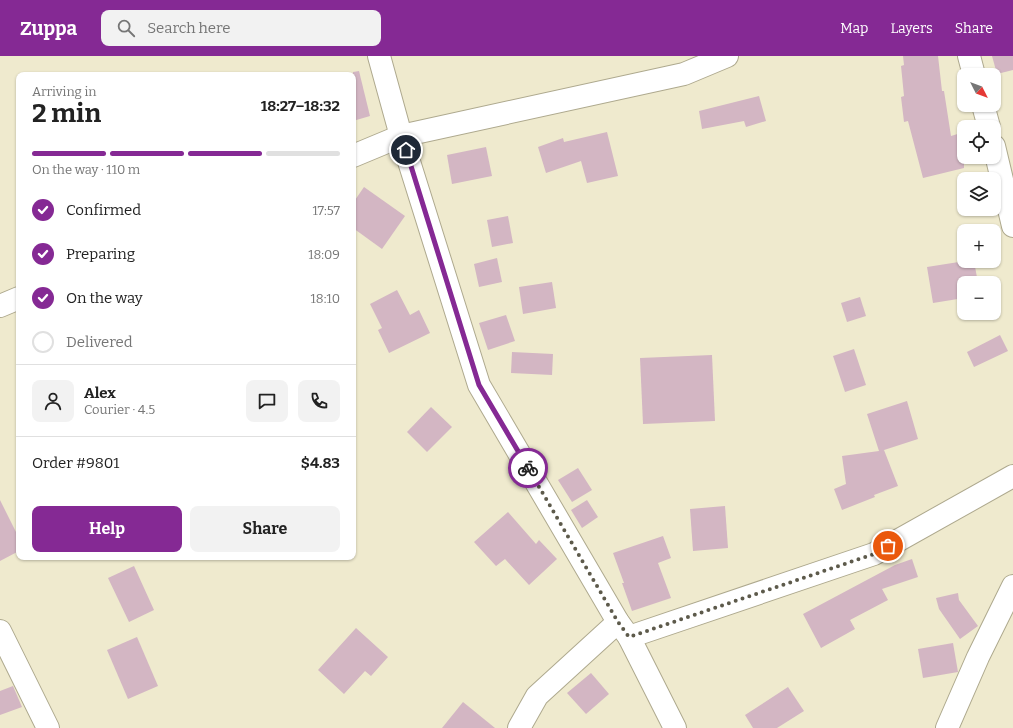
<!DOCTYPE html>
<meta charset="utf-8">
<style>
:root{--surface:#fff;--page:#f2f2f2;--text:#222;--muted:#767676;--line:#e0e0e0;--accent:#852994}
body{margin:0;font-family:Bitter,serif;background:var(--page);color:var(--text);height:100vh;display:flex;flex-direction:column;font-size:15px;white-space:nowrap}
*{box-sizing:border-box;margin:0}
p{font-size:13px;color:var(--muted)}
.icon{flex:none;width:22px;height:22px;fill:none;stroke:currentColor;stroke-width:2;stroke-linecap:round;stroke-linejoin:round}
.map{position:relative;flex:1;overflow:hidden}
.side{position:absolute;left:16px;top:16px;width:340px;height:488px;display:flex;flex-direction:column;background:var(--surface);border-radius:8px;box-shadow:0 1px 3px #0004}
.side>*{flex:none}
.needle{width:26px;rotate:132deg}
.buttons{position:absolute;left:957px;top:12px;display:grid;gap:8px}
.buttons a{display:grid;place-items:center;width:44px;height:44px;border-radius:8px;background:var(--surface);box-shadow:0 1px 3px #0004;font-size:20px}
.pin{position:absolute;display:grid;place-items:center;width:34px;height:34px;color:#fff;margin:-17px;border:2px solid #fff;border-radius:50%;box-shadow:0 1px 4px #0007}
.courier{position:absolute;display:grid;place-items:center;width:40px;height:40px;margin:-20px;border:3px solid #852994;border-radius:50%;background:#fff;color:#222;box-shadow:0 1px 5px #0007}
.overview em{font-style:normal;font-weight:700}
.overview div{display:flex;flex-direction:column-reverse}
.overview{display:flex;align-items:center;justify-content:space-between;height:68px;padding:0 16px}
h1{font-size:26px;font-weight:700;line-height:30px}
.bar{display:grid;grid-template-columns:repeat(4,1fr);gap:6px 4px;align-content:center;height:48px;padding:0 16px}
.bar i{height:5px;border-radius:3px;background:var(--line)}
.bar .selected{background:var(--accent)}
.bar p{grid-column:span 4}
.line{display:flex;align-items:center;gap:10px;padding:0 16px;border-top:1px solid var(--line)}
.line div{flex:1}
.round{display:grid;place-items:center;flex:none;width:42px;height:42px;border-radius:8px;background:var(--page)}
ol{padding:0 16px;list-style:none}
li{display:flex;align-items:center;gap:12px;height:44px}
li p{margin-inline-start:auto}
li .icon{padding:4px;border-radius:50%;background:var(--accent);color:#fff;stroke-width:4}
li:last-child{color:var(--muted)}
li i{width:22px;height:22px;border:2px solid var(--line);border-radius:50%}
.action{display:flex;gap:8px;margin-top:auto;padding:8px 16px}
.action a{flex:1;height:46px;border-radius:8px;background:var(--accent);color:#fff;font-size:16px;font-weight:700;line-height:46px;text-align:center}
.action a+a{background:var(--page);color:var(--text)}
header{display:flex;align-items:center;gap:24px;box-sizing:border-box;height:56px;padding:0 20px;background:var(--accent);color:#fff}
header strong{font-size:19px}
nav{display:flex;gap:22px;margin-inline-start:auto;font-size:14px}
.search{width:280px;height:36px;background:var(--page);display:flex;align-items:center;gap:10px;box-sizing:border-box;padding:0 14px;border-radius:8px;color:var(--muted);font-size:15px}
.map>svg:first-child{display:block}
</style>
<header>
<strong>Zuppa</strong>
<div class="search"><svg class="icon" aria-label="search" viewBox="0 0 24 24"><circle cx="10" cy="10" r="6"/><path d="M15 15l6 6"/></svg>Search here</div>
<nav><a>Map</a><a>Layers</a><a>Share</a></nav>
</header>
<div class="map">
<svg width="1013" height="672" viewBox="0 0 1013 672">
<rect width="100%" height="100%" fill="#efeace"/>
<g fill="#d3b6c3">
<polygon points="903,0 938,0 942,35 944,35 951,80 964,76 964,112 923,122 908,65 904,66 901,41 904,40 901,10 904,9"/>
<polygon points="992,0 1013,0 1013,14 997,18"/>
<polygon points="359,15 370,60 353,65 353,16"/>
<polygon points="759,40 766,65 746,71 744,65 702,73 699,55"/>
<polygon points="607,76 618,120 587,127 581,105 546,117 538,91 563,82 564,86"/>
<polygon points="486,91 492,120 452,128 447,99"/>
<polygon points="364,131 405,160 382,193 353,172 353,147"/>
<polygon points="508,160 513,187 492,191 487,164"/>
<polygon points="497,202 502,226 479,231 474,208"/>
<polygon points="965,205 974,205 978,227 964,227 964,242 933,247 927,211"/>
<polygon points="552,226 556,252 523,258 519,231"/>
<polygon points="397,234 410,259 419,254 430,277 389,297 378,274 382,272 370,248"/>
<polygon points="860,241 866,260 847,266 841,247"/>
<polygon points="506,259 515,285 488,294 479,267"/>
<polygon points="1000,279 1008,295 974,311 967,296"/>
<polygon points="854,293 866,329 845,336 833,300"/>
<polygon points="512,296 553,298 552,319 511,317"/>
<polygon points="712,299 715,365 643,368 640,302"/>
<polygon points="907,345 918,383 881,395 884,394 898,430 874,439 875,441 842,454 834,433 846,428 842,400 879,395 867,358"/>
<polygon points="431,351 452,371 427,396 407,376"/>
<polygon points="578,412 592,434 572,446 558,424"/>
<polygon points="0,444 19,482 19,495 0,505"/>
<polygon points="587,444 598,461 582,472 571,454"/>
<polygon points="725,450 728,492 693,495 690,453"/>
<polygon points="508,456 536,488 539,484 557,503 529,529 505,503 496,510 474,486"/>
<polygon points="663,480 671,502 658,507 671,542 632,555 622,527 624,527 613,497"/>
<polygon points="912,503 918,521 882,533 888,544 850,564 855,573 821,592 803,558 895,509"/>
<polygon points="134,510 154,554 129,566 108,522"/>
<polygon points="958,537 959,544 978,570 960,583 939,553 936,542"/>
<polygon points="356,572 388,601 371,620 365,615 344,638 318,614"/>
<polygon points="137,581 158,630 128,643 107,594"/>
<polygon points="953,587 958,616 923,622 918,593"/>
<polygon points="591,617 609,638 586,658 567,637"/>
<polygon points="13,630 22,651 0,659 0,635"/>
<polygon points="788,631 804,655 777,672 753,672 745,659"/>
<polygon points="463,646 495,672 442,672"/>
</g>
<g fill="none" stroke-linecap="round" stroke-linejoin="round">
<defs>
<g id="minor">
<polyline points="379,0 401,80 479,329 618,566 629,581 675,672"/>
<polyline points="969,0 974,19"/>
<polyline points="983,49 989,71"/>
<polyline points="994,90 1013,170"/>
<polyline points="353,100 401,80 684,18 727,0"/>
<polyline points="0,250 19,242"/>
<polyline points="0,575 48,672"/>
<polyline points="629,581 874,498 1013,420"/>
<polyline points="519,672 537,640 618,566"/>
<polyline points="947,672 978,601 1013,530"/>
</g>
</defs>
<use href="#minor" stroke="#aea98e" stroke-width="24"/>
<use href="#minor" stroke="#fff" stroke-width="22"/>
</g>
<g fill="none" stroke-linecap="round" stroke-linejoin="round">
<polyline stroke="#5d5a4b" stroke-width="4" stroke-dasharray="0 7.2" points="528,412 618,566 629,581 874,498 888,490"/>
<polyline stroke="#852994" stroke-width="5" points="406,94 479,329 528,412"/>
</g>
</svg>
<div class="buttons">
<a><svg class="needle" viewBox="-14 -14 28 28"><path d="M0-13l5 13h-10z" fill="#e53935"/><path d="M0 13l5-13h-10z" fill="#767676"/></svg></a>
<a><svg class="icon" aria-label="locate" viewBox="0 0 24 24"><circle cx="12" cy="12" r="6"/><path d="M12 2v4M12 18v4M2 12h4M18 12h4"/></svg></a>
<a><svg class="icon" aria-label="layers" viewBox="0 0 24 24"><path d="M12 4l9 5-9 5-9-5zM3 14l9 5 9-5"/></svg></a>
<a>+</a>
<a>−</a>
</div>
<div class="pin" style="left:888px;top:490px;background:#ea580c"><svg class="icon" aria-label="bag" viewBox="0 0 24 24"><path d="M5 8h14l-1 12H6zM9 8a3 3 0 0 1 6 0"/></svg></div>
<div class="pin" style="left:406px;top:94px;background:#1f2937"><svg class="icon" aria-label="home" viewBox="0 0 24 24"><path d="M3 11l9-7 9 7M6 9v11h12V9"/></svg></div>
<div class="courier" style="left:528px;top:412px"><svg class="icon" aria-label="bike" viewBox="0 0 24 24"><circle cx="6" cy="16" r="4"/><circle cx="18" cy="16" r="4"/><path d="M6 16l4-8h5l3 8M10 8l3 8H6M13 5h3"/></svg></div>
<section class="side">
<div class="overview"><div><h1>2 min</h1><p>Arriving in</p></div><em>18:27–18:32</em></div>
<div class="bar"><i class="selected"></i><i class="selected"></i><i class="selected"></i><i></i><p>On the way · 110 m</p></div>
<ol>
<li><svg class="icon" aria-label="check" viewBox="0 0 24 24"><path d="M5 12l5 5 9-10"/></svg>Confirmed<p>17:57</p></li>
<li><svg class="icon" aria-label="check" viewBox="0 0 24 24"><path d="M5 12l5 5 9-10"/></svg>Preparing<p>18:09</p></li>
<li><svg class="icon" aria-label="check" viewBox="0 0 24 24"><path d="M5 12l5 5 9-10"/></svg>On the way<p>18:10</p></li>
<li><i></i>Delivered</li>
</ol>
<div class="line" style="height:72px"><a class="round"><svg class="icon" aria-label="person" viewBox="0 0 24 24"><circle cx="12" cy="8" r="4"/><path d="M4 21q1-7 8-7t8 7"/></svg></a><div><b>Alex</b><p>Courier · 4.5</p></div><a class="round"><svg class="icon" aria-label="chat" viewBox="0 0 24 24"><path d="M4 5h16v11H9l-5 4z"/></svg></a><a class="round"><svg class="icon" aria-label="phone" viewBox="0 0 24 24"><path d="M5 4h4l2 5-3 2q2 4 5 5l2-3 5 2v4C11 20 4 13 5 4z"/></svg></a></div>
<div class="line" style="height:52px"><div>Order #9801</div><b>$4.83</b></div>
<div class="action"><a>Help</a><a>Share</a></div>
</section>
</div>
